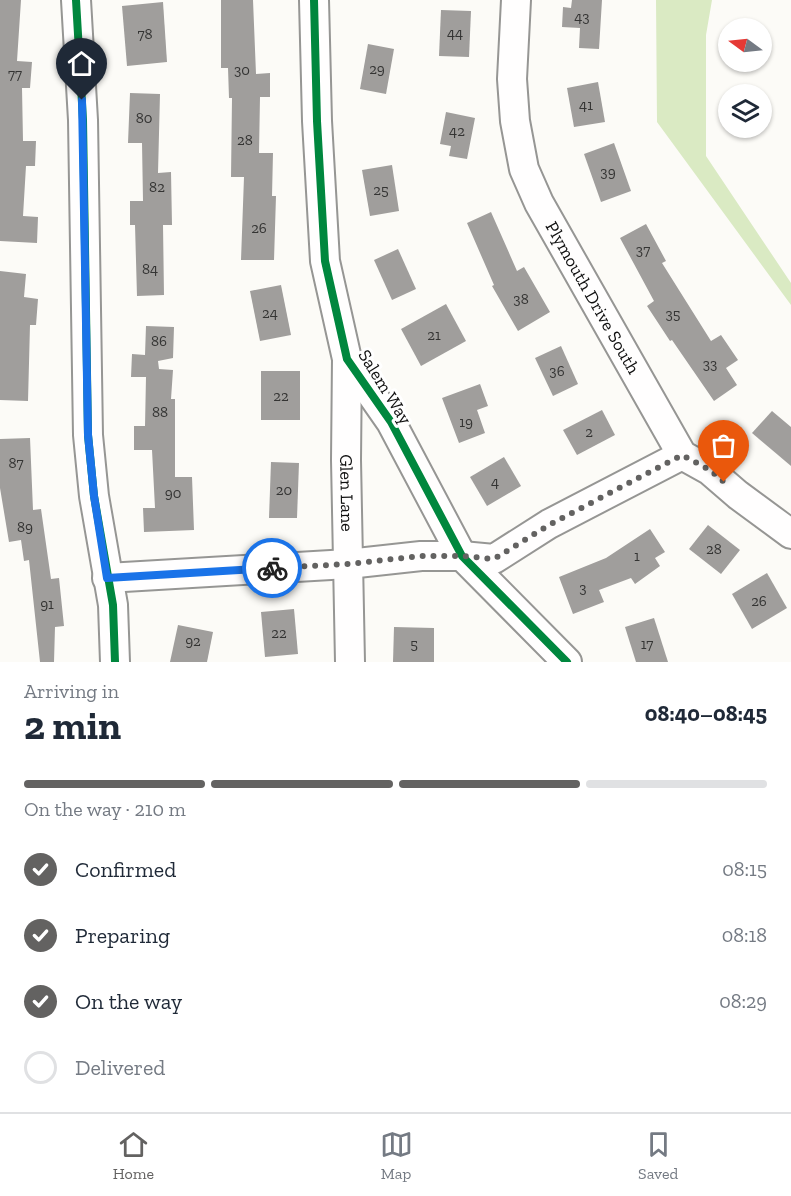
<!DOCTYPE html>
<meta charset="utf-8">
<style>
:root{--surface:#fff;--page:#f6f6f7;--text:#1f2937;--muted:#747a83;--line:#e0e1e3;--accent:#636261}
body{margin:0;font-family:"Zilla Slab",serif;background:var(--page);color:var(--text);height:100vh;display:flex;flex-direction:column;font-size:22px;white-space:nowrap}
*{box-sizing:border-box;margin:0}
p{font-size:20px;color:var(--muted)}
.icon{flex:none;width:33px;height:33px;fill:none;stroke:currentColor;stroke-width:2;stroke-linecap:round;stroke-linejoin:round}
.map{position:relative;height:662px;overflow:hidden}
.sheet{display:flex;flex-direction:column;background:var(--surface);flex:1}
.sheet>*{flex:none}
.needle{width:39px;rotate:285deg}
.controls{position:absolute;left:718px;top:18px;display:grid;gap:12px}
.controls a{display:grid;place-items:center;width:54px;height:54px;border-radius:50%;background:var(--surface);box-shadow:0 2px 4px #0004;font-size:30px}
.pin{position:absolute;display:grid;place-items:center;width:51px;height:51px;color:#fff;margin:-62px -26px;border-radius:50% 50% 50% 0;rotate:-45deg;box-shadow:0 0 6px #0007}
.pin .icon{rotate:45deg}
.courier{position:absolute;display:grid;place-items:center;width:60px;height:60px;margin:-30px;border:4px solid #1a73e8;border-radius:50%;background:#fff;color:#222;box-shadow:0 2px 8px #0007}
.summary em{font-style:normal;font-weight:700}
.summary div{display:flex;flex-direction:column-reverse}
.summary{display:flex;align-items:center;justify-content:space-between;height:102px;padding:0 24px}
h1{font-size:39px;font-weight:700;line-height:45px}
.bar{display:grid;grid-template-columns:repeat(4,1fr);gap:9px 6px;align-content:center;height:72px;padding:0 24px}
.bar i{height:8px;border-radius:4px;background:var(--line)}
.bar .active{background:var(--accent)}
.bar p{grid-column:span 4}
ol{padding:0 24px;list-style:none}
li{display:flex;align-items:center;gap:18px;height:66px}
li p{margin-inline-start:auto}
li .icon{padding:6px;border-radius:50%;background:var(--accent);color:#fff;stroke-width:4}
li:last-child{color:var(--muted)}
li i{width:33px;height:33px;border:3px solid var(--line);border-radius:50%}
.tab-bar{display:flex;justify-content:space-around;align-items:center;height:84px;border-top:2px solid var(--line);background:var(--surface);font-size:16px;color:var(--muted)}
.tab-bar a{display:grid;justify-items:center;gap:3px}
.tab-bar .active{color:var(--accent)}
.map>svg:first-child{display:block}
</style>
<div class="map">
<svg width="791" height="662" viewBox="0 0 791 662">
<rect width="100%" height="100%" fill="#fcfbf7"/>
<polygon fill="#daeac3" points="656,0 712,0 706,35 706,156 791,283 791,305 657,122"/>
<g fill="#a09e9c">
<polygon points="0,0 21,0 17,61 32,62 30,88 22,88 23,141 36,141 35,166 26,166 23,216 38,217 37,243 0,241"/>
<polygon points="221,0 253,0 256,74 270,73 270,97 260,97 259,153 273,153 272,196 276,196 274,260 241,260 244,177 231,177 232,98 229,98 228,68 221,68"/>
<polygon points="572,0 602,0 599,49 579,48 580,28 562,27 563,7 571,8"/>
<polygon points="163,2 167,62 127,66 122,6"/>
<polygon points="441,10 471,11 469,57 439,56"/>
<polygon points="368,44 394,49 386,94 360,89"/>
<polygon points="598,82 605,122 574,127 567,88"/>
<polygon points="130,93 160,94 158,173 171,172 172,225 163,225 164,295 137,296 135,225 130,225 130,201 143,201 142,143 128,143"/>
<polygon points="446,112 475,118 467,159 449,156 451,146 440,144"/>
<polygon points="614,143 631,191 601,202 584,154"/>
<polygon points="392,165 399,211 370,216 362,170"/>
<polygon points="491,212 517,271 524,267 550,312 518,331 492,286 494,285 467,223"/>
<polygon points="646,224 666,261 662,263 711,341 721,335 738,360 726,368 737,385 714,401 672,340 670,341 647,306 654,301 620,238"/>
<polygon points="398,249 416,289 392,300 374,260"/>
<polygon points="0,271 26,274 24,297 38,299 36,325 30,325 28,401 0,400"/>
<polygon points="281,285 291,335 260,341 250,291"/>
<polygon points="446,304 466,341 421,366 401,329"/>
<polygon points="146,326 174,327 173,358 158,361 159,369 173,370 171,399 175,399 175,477 192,477 194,530 144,532 143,508 155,508 152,450 134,450 134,426 145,426 146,377 131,377 132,354 145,355"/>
<polygon points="561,346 578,384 553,396 535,358"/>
<rect x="261" y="371" width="39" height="49"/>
<polygon points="480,384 488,406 477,410 485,433 459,443 442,398"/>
<polygon points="602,410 615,435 577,455 563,430"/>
<polygon points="772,411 791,427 791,466 752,433"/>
<polygon points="30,438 33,510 41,509 51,579 59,578 64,626 55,627 54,662 40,662 29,560 24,561 21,540 9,542 0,488 0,439"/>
<polygon points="504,457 521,486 487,506 470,477"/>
<polygon points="271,462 299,463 297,518 269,518"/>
<polygon points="708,525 740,550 721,574 689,549"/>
<polygon points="650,529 665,552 655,558 660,566 635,584 631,578 599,590 604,602 573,614 559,577 606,558"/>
<polygon points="767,573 787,608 752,629 732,594"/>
<polygon points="294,609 298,654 265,657 261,612"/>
<polygon points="654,618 668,662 636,662 625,627"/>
<polygon points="178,625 213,632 207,662 170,662"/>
<polygon points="394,627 434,628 434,662 393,662"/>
</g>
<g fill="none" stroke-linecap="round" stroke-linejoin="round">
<defs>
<g id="minor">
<polyline points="76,0 83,120 88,435 94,496 113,605 115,662"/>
<polyline points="314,0 317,121 325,261 347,359 391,422 462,556 567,662"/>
<path id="s1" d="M516,0L512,79L515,121L524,169L539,203L682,455L709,470L738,495L791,534"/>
<path id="s2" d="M347,359L346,460L350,662"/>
<polyline points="107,578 348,564 421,556 462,556 494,559 549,524 682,455"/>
</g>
</defs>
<use href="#minor" stroke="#969694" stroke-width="32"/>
<use href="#minor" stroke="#fffefe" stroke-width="28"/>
<defs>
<g id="cycleway">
<polyline points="76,0 83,120 88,435 94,496 113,605 115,662"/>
<polyline points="314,0 317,121 325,261 347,359 391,422 462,556 567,662"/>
</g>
</defs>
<use href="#cycleway" stroke="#fff" stroke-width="11"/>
<use href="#cycleway" stroke="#00873e" stroke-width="8"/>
</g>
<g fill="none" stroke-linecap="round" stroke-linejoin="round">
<polyline stroke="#636261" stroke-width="6" stroke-dasharray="0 10.8" points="272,568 348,564 421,556 462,556 494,559 549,525 682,455 710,470 724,482"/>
<polyline stroke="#1a73e8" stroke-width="8" points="82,100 88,435 94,496 107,578 272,568"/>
</g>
<g text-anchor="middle" stroke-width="6" stroke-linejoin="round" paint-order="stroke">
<g font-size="15" fill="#343433">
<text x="582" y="22">43</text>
<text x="455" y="38">44</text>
<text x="145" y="39">78</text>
<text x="377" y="74">29</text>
<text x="242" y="75">30</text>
<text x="15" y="79">77</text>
<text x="586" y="110">41</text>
<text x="144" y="123">80</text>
<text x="457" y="136">42</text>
<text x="245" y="145">28</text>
<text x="608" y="177">39</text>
<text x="157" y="192">82</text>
<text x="381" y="195">25</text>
<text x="259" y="233">26</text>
<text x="643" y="255">37</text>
<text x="150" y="274">84</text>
<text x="521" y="304">38</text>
<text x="270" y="318">24</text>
<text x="673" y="319">35</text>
<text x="434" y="340">21</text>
<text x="159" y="346">86</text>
<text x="710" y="369">33</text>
<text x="557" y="376">36</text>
<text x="281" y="401">22</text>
<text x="160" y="417">88</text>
<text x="466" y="427">19</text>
<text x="589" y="437">2</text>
<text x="16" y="468">87</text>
<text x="495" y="487">4</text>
<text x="284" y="495">20</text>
<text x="173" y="498">90</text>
<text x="25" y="532">89</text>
<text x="714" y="554">28</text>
<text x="637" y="561">1</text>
<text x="583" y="593">3</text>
<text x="759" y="606">26</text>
<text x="47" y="609">91</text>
<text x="279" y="638">22</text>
<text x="193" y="646">92</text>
<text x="414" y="649">5</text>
<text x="647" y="649">17</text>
</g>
<g font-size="18" fill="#101010" stroke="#fff">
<text dy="6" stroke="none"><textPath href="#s1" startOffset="316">Plymouth Drive South</textPath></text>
<text transform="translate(385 387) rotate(58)" y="6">Salem Way</text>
<text dy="6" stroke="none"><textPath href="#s2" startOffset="134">Glen Lane</textPath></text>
</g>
</g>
</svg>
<div class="controls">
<a><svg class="needle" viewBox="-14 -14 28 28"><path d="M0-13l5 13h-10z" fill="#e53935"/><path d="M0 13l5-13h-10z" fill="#747a83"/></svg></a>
<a><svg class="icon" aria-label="layers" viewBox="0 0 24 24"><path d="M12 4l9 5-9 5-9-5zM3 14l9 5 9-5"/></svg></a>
</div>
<div class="pin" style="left:724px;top:482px;background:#ea580c"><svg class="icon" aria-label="bag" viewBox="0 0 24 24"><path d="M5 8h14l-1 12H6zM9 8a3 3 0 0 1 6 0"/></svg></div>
<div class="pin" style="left:82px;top:100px;background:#1f2937"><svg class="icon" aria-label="home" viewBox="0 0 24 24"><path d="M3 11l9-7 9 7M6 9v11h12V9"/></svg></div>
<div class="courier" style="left:272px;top:568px"><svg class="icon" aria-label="bike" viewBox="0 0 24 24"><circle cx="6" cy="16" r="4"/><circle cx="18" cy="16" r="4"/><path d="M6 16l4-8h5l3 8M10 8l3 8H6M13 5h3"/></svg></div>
</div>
<section class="sheet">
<div class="summary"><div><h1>2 min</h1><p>Arriving in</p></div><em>08:40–08:45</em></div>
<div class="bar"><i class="active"></i><i class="active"></i><i class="active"></i><i></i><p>On the way · 210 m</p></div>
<ol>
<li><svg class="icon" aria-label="check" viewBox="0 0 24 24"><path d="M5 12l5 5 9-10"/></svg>Confirmed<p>08:15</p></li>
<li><svg class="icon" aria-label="check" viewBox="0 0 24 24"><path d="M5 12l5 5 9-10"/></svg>Preparing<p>08:18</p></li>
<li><svg class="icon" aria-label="check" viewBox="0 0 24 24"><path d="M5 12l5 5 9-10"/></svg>On the way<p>08:29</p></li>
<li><i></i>Delivered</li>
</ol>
</section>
<nav class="tab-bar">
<a class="active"><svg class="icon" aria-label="home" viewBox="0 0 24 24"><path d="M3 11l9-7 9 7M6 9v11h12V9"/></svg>Home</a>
<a><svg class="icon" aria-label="map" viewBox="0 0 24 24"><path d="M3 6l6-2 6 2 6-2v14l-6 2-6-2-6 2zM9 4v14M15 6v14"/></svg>Map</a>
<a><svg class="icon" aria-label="saved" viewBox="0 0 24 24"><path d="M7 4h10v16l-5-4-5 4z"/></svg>Saved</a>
</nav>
